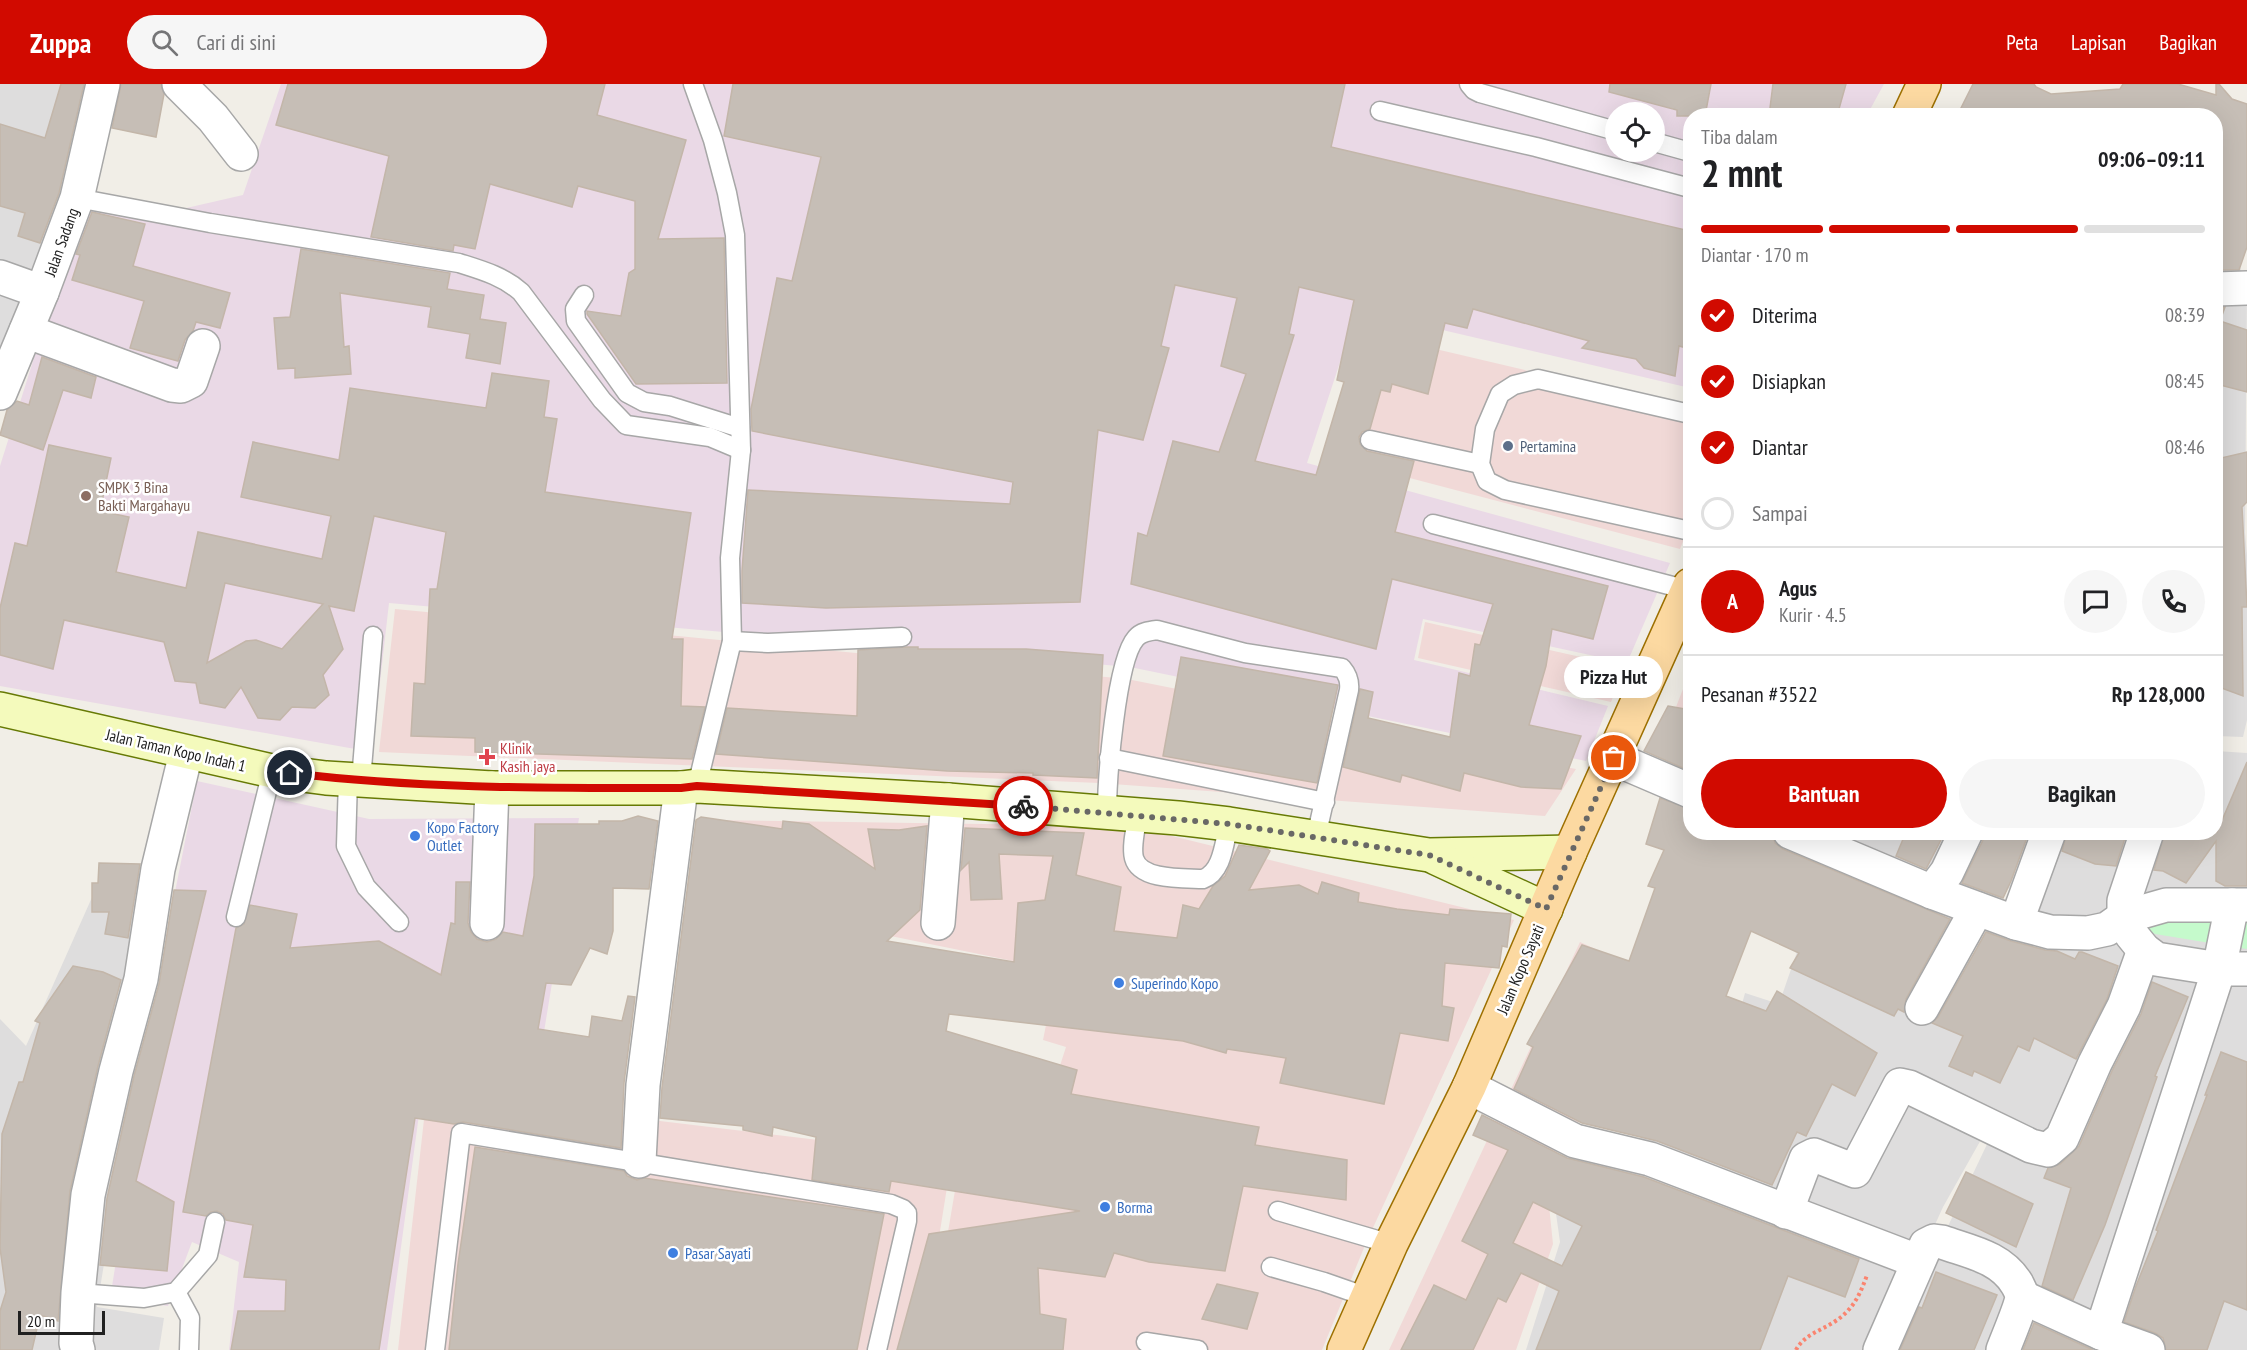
<!DOCTYPE html>
<html lang="id">
<meta charset="utf-8">
<style>
:root{--surface:#fff;--page:#f6f6f6;--text:#202124;--muted:#757577;--line:#e0e0e0;--accent:#d10a00}
body{margin:0;font-family:"PT Sans Narrow",sans-serif;background:var(--page);color:var(--text);height:100vh;display:flex;flex-direction:column;font-size:22px;white-space:nowrap}
*{box-sizing:border-box;margin:0}
p{font-size:20px;color:var(--muted)}
.icon{flex:none;width:33px;height:33px;fill:none;stroke:currentColor;stroke-width:2;stroke-linecap:round;stroke-linejoin:round}
.map{position:relative;flex:1;overflow:hidden}
.sheet{position:absolute;left:1683px;top:24px;width:540px;height:732px;display:flex;flex-direction:column;background:var(--surface);border-radius:24px;box-shadow:0 6px 24px #0002}
.sheet>*{flex:none}
.fabs{position:absolute;left:1605px;top:18px;display:grid;gap:12px}
.fabs a{display:grid;place-items:center;width:60px;height:60px;border-radius:50%;background:var(--surface);box-shadow:0 6px 24px #0002;font-size:30px}
.scale{position:absolute;left:18px;bottom:15px;width:87px;box-sizing:border-box;padding-left:6px;border:3px solid #202020;border-top:0;font-size:16px;line-height:21px;white-space:nowrap;color:#202020;-webkit-text-stroke:4px #fff;paint-order:stroke}
.pin{position:absolute;display:grid;place-items:center;width:51px;height:51px;color:#fff;margin:-26px;border:3px solid #fff;border-radius:50%;box-shadow:0 2px 6px #0007}
.courier{position:absolute;display:grid;place-items:center;width:60px;height:60px;margin:-30px;border:4px solid #d10a00;border-radius:50%;background:#fff;color:#222;box-shadow:0 2px 8px #0007}
.bubble{position:absolute;height:42px;border-radius:21px;background:var(--surface);box-shadow:0 6px 24px #0002;font-size:20px;font-weight:700;line-height:42px;text-align:center}
.head em{font-style:normal;font-weight:700}
.head div{display:flex;flex-direction:column-reverse}
.head{display:flex;align-items:center;justify-content:space-between;height:102px;padding:0 18px}
h1{font-size:39px;font-weight:700;line-height:45px}
.bar{display:grid;grid-template-columns:repeat(4,1fr);gap:9px 6px;align-content:center;height:72px;padding:0 18px}
.bar i{height:8px;border-radius:4px;background:var(--line)}
.bar .current{background:var(--accent)}
.bar p{grid-column:span 4}
.line{display:flex;align-items:center;gap:15px;padding:0 18px;border-top:2px solid var(--line)}
.line div{flex:1}
.round{display:grid;place-items:center;flex:none;width:63px;height:63px;border-radius:32px;background:var(--page)}
ol{padding:0 18px;list-style:none}
li{display:flex;align-items:center;gap:18px;height:66px}
li p{margin-inline-start:auto}
li .icon{padding:6px;border-radius:50%;background:var(--accent);color:#fff;stroke-width:4}
li:last-child{color:var(--muted)}
li i{width:33px;height:33px;border:3px solid var(--line);border-radius:50%}
.primary-button{display:flex;gap:12px;margin-top:auto;padding:12px 18px}
.primary-button a{flex:1;height:69px;border-radius:36px;background:var(--accent);color:#fff;font-size:24px;font-weight:700;line-height:69px;text-align:center}
.primary-button a+a{background:var(--page);color:var(--text)}
header{display:flex;align-items:center;gap:36px;box-sizing:border-box;height:84px;padding:0 30px;background:var(--accent);color:#fff}
header strong{font-size:28px}
nav{display:flex;gap:33px;margin-inline-start:auto;font-size:21px}
.search{width:420px;height:54px;background:var(--page);display:flex;align-items:center;gap:15px;box-sizing:border-box;padding:0 21px;border-radius:33px;color:var(--muted);font-size:22px}
.map>svg:first-child{display:block}
</style>
<header>
<strong>Zuppa</strong>
<div class="search"><svg class="icon" aria-label="search" viewBox="0 0 24 24"><circle cx="10" cy="10" r="6"/><path d="M15 15l6 6"/></svg>Cari di sini</div>
<nav><a>Peta</a><a>Lapisan</a><a>Bagikan</a></nav>
</header>
<div class="map">
<svg width="2247" height="1266" viewBox="0 0 2247 1266">
<rect width="100%" height="100%" fill="#f1eee7"/>
<g fill="#dedddd">
<polygon points="0,0 86,0 63,101 0,288"/>
<polygon points="2216,148 2233,162 2247,205 2245,449 2247,471 2247,636 2243,653 2216,652"/>
<polygon points="2216,667 2247,669 2247,1266 1889,1266 1990,1054 2054,1073 2113,963 1990,892 1969,846 2031,814 2061,749 2216,748"/>
<polygon points="1747,749 2043,749 2018,798 1955,842 1980,896 2105,963 2052,1066 1987,1045 1943,1123 1878,1266 1526,1266 1560,1158 1550,1087 1580,1045 1638,1064 1675,952 1730,964 1745,909 1779,920 1799,862"/>
<polygon points="105,784 166,798 97,1223 164,1234 159,1266 0,1266 0,935 26,962"/>
</g>
<g fill="#f1d9d7">
<polygon points="1359,247 1690,325 1690,440 1680,465 1322,371"/>
<polygon points="395,525 1127,595 1576,685 1545,732 1099,699 379,668"/>
<polygon points="1425,538 1625,583 1611,618 1418,574"/>
<polygon points="1690,587 1690,685 1657,672"/>
<polygon points="705,736 1131,742 1514,836 1366,1159 1322,1266 928,1266 960,1077 1027,1084 1066,963 1043,956 1057,886 690,811"/>
<polygon points="1580,858 1658,893 1580,1036 1545,1083 1553,1160 1516,1266 1389,1266"/>
<polygon points="427,1009 952,1072 921,1266 398,1266"/>
</g>
<g fill="#ead9e6" fill-rule="evenodd">
<path d="M281,0H1884L1867,31L1690,32V304L1357,226L1307,379L1670,479L1627,579L1423,535L1414,576L1608,622L1586,677L1130,583L389,519L372,668L0,602V382L84,115L169,128L243,111ZM1616,28H1654V68H1616Z"/>
<polygon points="197,697 369,735 579,734 534,1009 424,994 387,1266 229,1266 239,1178 192,1158 168,1222 110,1215 175,808"/>
</g>
<polygon fill="#c5facc" points="2247,819 2247,865 2155,850 2132,835"/>
<g fill="#c6beb6" stroke="#c3b6a9" stroke-width="1.5" fill-rule="evenodd">
<polygon points="61,0 84,0 59,109 40,159 18,152 25,129 0,122 0,40 45,54"/>
<polygon points="121,0 161,0 164,10 156,53 112,44"/>
<polygon points="288,0 605,0 597,31 686,56 658,155 724,154 727,299 636,300 587,230 587,227 621,232 629,189 635,185 635,117 578,102 572,123 490,100 475,165 454,161 453,167 371,153 389,72 276,41"/>
<path d="M733,0H1345L1331,63L1690,147V265L1679,262L1675,292L1644,284L1636,275L1582,264L1589,257L1473,225L1467,244L1445,239L1428,310L1392,300L1390,308L1381,306L1370,345L1362,348L1359,353L1360,360L1367,367L1414,377L1395,448L1608,502L1593,555L1552,545L1546,582L1529,641L1581,652L1561,705L1521,703L1464,689L1460,707L1402,691L1400,698L1343,683L1360,605L1373,608L1368,634L1450,653L1459,589L1470,592L1475,560L1480,561L1493,520L1392,495L1376,565L1131,500L1138,449L1147,452L1173,357L1219,368L1246,290L1221,282L1237,214L1175,201L1161,262L1169,264L1143,356L1098,346L1080,518L826,524L742,519V487L748,406L1010,420L1013,398L752,347L751,325L777,194L792,197L821,73L724,52ZM1299,203L1354,216L1337,296L1344,298L1316,391L1255,377L1294,251L1289,250Z"/>
<polygon points="1610,0 1711,0 1705,32 1677,32 1677,26 1609,8"/>
<polygon points="1773,0 1846,0 1837,32 1769,32"/>
<polygon points="1973,0 2034,0 2036,3 2051,10 2120,5 2123,0 2178,0 2216,11 2216,0 2219,0 2232,15 2247,20 2247,163 2239,186 2216,186 2216,32 1957,32"/>
<polygon points="92,128 145,140 133,182 230,209 220,244 196,238 193,247 185,256 178,277 130,264 144,217 72,196 80,171 76,170"/>
<polygon points="301,165 450,189 447,205 484,211 480,235 506,239 500,280 466,274 470,250 428,243 431,223 340,209 344,263 349,262 351,290 295,294 295,284 278,285 274,234 290,233"/>
<polygon points="2225,223 2220,237 2247,246 2247,308 2216,300 2216,224"/>
<polygon points="42,273 96,293 91,314 63,306 43,366 0,351 7,326 17,317 29,321"/>
<path d="M492,289L549,297L544,333L557,335L545,408L691,429L672,555H683L681,622L705,623L692,675L475,668V654L411,652L414,599L425,600L430,505H437L446,448L374,432L354,527L329,522L343,565L323,591L329,611L315,624L292,623L280,636L258,634L241,603L225,624L200,619L196,599L175,597L164,558L64,536L53,585L0,571V524L15,459L27,462L49,361L111,374L100,427L129,433L116,488L186,504L198,448L322,475L331,432L241,413L253,358L339,376L350,304L486,324ZM225,499L323,520L282,565L256,556L246,557L207,579Z"/>
<polygon points="2247,368 2247,418 2242,423 2247,523 2242,523 2243,612 2216,602 2216,401 2219,400 2221,374"/>
<polygon points="906,563 918,563 918,565 1026,565 1103,571 1097,694 1033,691 1033,689 947,687 716,670 727,624 857,632 858,566"/>
<polygon points="1181,573 1338,601 1317,699 1163,672"/>
<polygon points="1668,622 1690,626 1690,687 1644,667"/>
<polygon points="2247,678 2247,802 2225,802 2216,797 2216,757 2186,799 2163,787 2154,786 2165,748 2217,748"/>
<polygon points="1660,714 1690,725 1690,748 1772,748 1775,759 1783,765 1950,835 1906,915 1904,928 1898,925 1894,932 1790,884 1799,869 1751,847 1726,912 1766,927 1777,907 1877,969 1855,1012 1832,1000 1806,1052 1797,1048 1772,1101 1657,1057 1582,1039 1514,1005 1533,963 1527,960 1582,861 1629,877 1655,804 1648,802 1664,766 1646,760"/>
<polygon points="638,732 658,737 649,805 613,804 613,847 607,870 590,864 571,901 546,899 538,945 589,953 592,932 622,937 628,912 635,913 624,999 621,1064 463,1038 454,1040 415,1034 379,1266 231,1266 238,1227 285,1227 286,1196 244,1193 253,1141 226,1136 223,1130 217,1127 211,1128 206,1132 183,1128 236,844 244,840 250,821 297,830 290,864 379,857 441,891 451,839 455,840 456,798 470,798 468,839 471,848 477,855 487,858 496,855 503,848 523,852 534,792 535,740 599,740 599,737 622,737"/>
<polygon points="701,733 782,745 783,737 809,740 875,785 868,745 899,746 927,742 920,826 887,857 1014,878 1018,819 1045,816 1053,772 999,770 1002,815 971,816 969,778 961,786 965,744 1084,749 1076,791 1121,803 1114,847 1177,854 1183,821 1199,825 1213,802 1225,792 1239,761 1267,765 1270,767 1249,806 1299,801 1318,810 1322,798 1359,809 1358,818 1397,825 1449,831 1450,825 1511,830 1507,863 1502,862 1499,884 1445,879 1442,922 1454,924 1448,957 1400,949 1384,1020 1280,999 1286,974 1227,965 1226,969 1183,957 949,930 946,947 1077,986 1071,1010 1259,1043 1255,1061 1347,1076 1346,1116 1243,1102 1225,1187 1149,1178 1114,1169 1105,1193 1038,1184 1040,1230 1066,1235 1063,1266 897,1266 929,1150 1080,1127 891,1097 889,1108 812,1096 816,1053 773,1043 772,1052 743,1046 743,1042 660,1034 662,1003 696,736"/>
<polygon points="1906,748 1945,748 1926,785 1896,772"/>
<polygon points="1984,748 2029,748 2011,797 2003,814 1962,799 1983,756"/>
<polygon points="2067,748 2127,748 2116,782 2095,780 2062,767"/>
<polygon points="99,779 140,780 128,854 105,850 109,828 92,828 92,799 98,799"/>
<polygon points="174,806 206,807 136,1097 174,1118 167,1187 100,1181 107,1114 134,992 159,900"/>
<polygon points="1986,848 2011,857 2045,866 2057,867 2075,875 2079,868 2082,868 2118,882 2107,915 2076,975 2034,954 2029,967 2018,962 2000,999 1974,987 1972,992 1949,982 1963,952 1932,939 1938,933"/>
<polygon points="73,882 103,888 121,896 98,982 70,1107 58,1237 40,1231 32,1266 0,1266 0,1227 6,1208 0,1164 2,1050 19,998 23,998 40,939 35,937"/>
<polygon points="2152,898 2188,913 2155,992 2157,993 2105,1141 2073,1216 2042,1202 2071,1104 2044,1094 2048,1084 2060,1080 2079,1062 2112,987 2141,930"/>
<polygon points="2221,968 2247,978 2247,1226 2224,1217 2207,1266 2166,1266 2163,1254 2155,1249 2124,1238 2136,1202 2158,1147 2156,1146 2207,1011 2205,1011"/>
<path d="M1482,1031L1567,1074L1644,1093L1859,1175L1845,1213L1788,1192L1760,1266H1536L1559,1207L1521,1189L1506,1218L1498,1214L1473,1266H1401L1434,1201L1466,1216L1488,1170L1462,1157L1508,1066L1473,1051ZM1533,1118L1582,1142L1562,1182L1513,1159Z"/>
<polygon points="475,1063 624,1087 627,1092 637,1096 644,1094 884,1130 857,1266 449,1266 458,1180"/>
<polygon points="1966,1088 2033,1120 2016,1163 1946,1129"/>
<polygon points="1936,1188 1997,1211 1974,1266 1900,1266 1919,1223 1922,1224"/>
<polygon points="1217,1200 1258,1209 1247,1245 1202,1235"/>
<polygon points="2034,1239 2093,1266 2023,1266"/>
</g>
<g fill="none" stroke-linecap="round" stroke-linejoin="round">
<defs>
<g id="service">
<polyline points="693,0 713,56 727,109 735,151 741,366 730,474 732,557 697,702"/>
<polyline points="1469,0 1474,6 1480,9 1616,47"/>
<polyline points="1380,27 1536,63 1690,104"/>
<polyline points="1654,58 1690,68"/>
<path d="M77,114L210,139L459,179C481,186 503,192 521,208L602,316L626,341L710,353L741,366"/>
<polyline points="584,211 575,225 576,237 627,309 644,318 670,322 740,344"/>
<polyline points="1690,330 1538,295 1514,301 1500,310 1485,345 1480,380 1487,397 1505,406 1690,447"/>
<polyline points="1370,356 1480,380"/>
<polyline points="1433,440 1688,506"/>
<polyline points="732,557 768,559 902,553"/>
<polyline points="1109,674 1325,718"/>
<polyline points="348,695 346,762 366,803 399,838"/>
<polyline points="361,696 373,552"/>
<path d="M1107,728C1107,696 1116,576 1136,554C1141,548 1149,547 1157,546L1245,569L1342,584C1348,591 1350,597 1349,606L1316,753"/>
<path d="M1138,731C1136,743 1131,762 1134,774C1140,797 1185,794 1203,795C1223,788 1224,758 1229,740"/>
<polyline points="236,833 272,687"/>
<polyline points="1278,1127 1391,1160"/>
<polyline points="1271,1183 1324,1198 1367,1213"/>
<polyline points="176,1208 190,1234 189,1266"/>
<polyline points="78,1209 144,1214 176,1208 208,1171 215,1138"/>
<polyline points="1146,1258 1198,1266"/>
<polyline points="435,1266 461,1049 891,1120 903,1125 907,1129 907,1137 877,1266"/>
</g>
<g id="minor">
<polyline points="179,0 213,34 241,70"/>
<polyline points="0,193 42,208"/>
<polyline points="2216,205 2247,204"/>
<polyline points="26,247 172,301 181,302 191,297 203,262"/>
<polyline points="1613,674 1690,707"/>
<polyline points="1790,748 1932,808 2016,839 2050,848 2088,849 2107,845 2124,833 2166,821 2247,821"/>
<polyline points="2147,748 2124,817 2124,833 2131,850 2144,866 2156,875 2219,885 2247,885"/>
<polyline points="1932,808 1947,788 1966,748"/>
<polyline points="487,839 492,704"/>
<polyline points="938,839 948,716"/>
<polyline points="2016,839 2049,748"/>
<polyline points="1922,924 1977,825"/>
<polyline points="1469,1003 1575,1057 1650,1075 1917,1177"/>
<polyline points="639,1077 643,1001 681,704"/>
<polyline points="1786,1128 1806,1075 1814,1071 1855,1087 1900,1001 1909,1003 2031,1062 2048,1066 2062,1054 2095,979 2124,922 2144,866"/>
<polyline points="2022,1213 2101,1249 2148,1266"/>
<polyline points="2101,1249 2219,885 2232,821"/>
<polyline points="78,1266 76,1259 78,1209 88,1111 116,987 141,895 158,785 186,669"/>
<path d="M1880,1266L1926,1161L1934,1157L1942,1158C1970,1168 2001,1173 2017,1200C2019,1204 2022,1209 2022,1213C2021,1223 2007,1255 2003,1266"/>
</g>
<polyline id="tertiary" points="0,309 42,208 77,114 103,0"/>
<g id="secondary">
<polyline points="0,625 272,687 326,694 492,704 681,704 697,702 948,716 1178,734 1229,740 1429,771 1570,768"/>
<polyline points="1436,774 1546,825"/>
</g>
<g id="primary">
<polyline points="1909,32 1924,0"/>
<polyline points="1344,1266 1391,1160 1469,1003 1570,768 1690,501"/>
</g>
</defs>
<use href="#service" stroke="#a7a7a7" stroke-width="21"/>
<use href="#minor" stroke="#a7a7a7" stroke-width="36"/>
<use href="#tertiary" stroke="#a7a7a7" stroke-width="36"/>
<use href="#secondary" stroke="#677a05" stroke-width="36"/>
<use href="#primary" stroke="#9d7000" stroke-width="36"/>
<path stroke="#fa846f" stroke-width="4" stroke-dasharray="3 3" stroke-linecap="butt" d="M1796,1266C1804,1251 1820,1247 1834,1238C1853,1226 1860,1211 1867,1191"/>
<use href="#service" stroke="#fff" stroke-width="18"/>
<use href="#minor" stroke="#fff" stroke-width="33"/>
<use href="#tertiary" stroke="#fff" stroke-width="33"/>
<use href="#secondary" stroke="#f4fabc" stroke-width="33"/>
<use href="#primary" stroke="#fcd9a1" stroke-width="33"/>
</g>
<g fill="none" stroke-linecap="round" stroke-linejoin="round">
<polyline stroke="#696866" stroke-width="6" stroke-dasharray="0 10.8" points="1023,722 1229,740 1429,771 1546,825 1614,674"/>
<path stroke="#d10a00" stroke-width="8" d="M290,689C420,705 551,704 681,704L697,702L1023,722"/>
</g>
<circle fill="#5c6f8a" stroke="#fff" stroke-width="2" cx="1508" cy="362" r="6"/>
<circle fill="#8d6e63" stroke="#fff" stroke-width="2" cx="86" cy="412" r="6"/>
<path fill="#e0444e" stroke="#fff" stroke-width="2" d="M484 664h6v6h6v6h-6v6h-6v-6h-6v-6h6z"/>
<g fill="#3f7fe0" stroke="#fff" stroke-width="2">
<circle cx="415" cy="752" r="6"/>
<circle cx="1119" cy="899" r="6"/>
<circle cx="1105" cy="1123" r="6"/>
<circle cx="673" cy="1169" r="6"/>
</g>
<g text-anchor="middle" stroke-width="5" stroke-linejoin="round" paint-order="stroke">
<g font-size="16" fill="#202020" stroke="#fff">
<text transform="translate(61 158) rotate(-70)" y="6">Jalan Sadang</text>
<text transform="translate(176 666) rotate(13)" y="6">Jalan Taman Kopo Indah 1</text>
<text transform="translate(1520 885) rotate(-67)" y="6">Jalan Kopo Sayati</text>
</g>
<g font-size="16" fill="#4e5e75" stroke="#fff" text-anchor="start">
<text x="1520" y="368">Pertamina</text>
</g>
<g font-size="16" fill="#785e54" stroke="#fff" text-anchor="start">
<text x="98" y="409">SMPK 3 Bina<tspan x="98" dy="18">Bakti Margahayu</tspan></text>
</g>
<g font-size="16" fill="#be3a42" stroke="#fff" text-anchor="start">
<text x="500" y="670">Klinik<tspan x="500" dy="18">Kasih jaya</tspan></text>
</g>
<g font-size="16" fill="#366cbe" stroke="#fff" text-anchor="start">
<text x="427" y="749">Kopo Factory<tspan x="427" dy="18">Outlet</tspan></text>
<text x="1131" y="905">Superindo Kopo</text>
<text x="1117" y="1129">Borma</text>
<text x="685" y="1175">Pasar Sayati</text>
</g>
</g>
</svg>
<div class="fabs">
<a><svg class="icon" aria-label="locate" viewBox="0 0 24 24"><circle cx="12" cy="12" r="6"/><path d="M12 2v4M12 18v4M2 12h4M18 12h4"/></svg></a>
</div>
<div class="scale">20 m</div>
<div class="pin" style="left:1614px;top:674px;background:#ea580c"><svg class="icon" aria-label="bag" viewBox="0 0 24 24"><path d="M5 8h14l-1 12H6zM9 8a3 3 0 0 1 6 0"/></svg></div>
<div class="pin" style="left:290px;top:689px;background:#1f2937"><svg class="icon" aria-label="home" viewBox="0 0 24 24"><path d="M3 11l9-7 9 7M6 9v11h12V9"/></svg></div>
<div class="courier" style="left:1023px;top:722px"><svg class="icon" aria-label="bike" viewBox="0 0 24 24"><circle cx="6" cy="16" r="4"/><circle cx="18" cy="16" r="4"/><path d="M6 16l4-8h5l3 8M10 8l3 8H6M13 5h3"/></svg></div>
<div class="bubble" style="left:1564px;top:572px;width:99px">Pizza Hut</div>
<section class="sheet">
<div class="head"><div><h1>2 mnt</h1><p>Tiba dalam</p></div><em>09:06–09:11</em></div>
<div class="bar"><i class="current"></i><i class="current"></i><i class="current"></i><i></i><p>Diantar · 170 m</p></div>
<ol>
<li><svg class="icon" aria-label="check" viewBox="0 0 24 24"><path d="M5 12l5 5 9-10"/></svg>Diterima<p>08:39</p></li>
<li><svg class="icon" aria-label="check" viewBox="0 0 24 24"><path d="M5 12l5 5 9-10"/></svg>Disiapkan<p>08:45</p></li>
<li><svg class="icon" aria-label="check" viewBox="0 0 24 24"><path d="M5 12l5 5 9-10"/></svg>Diantar<p>08:46</p></li>
<li><i></i>Sampai</li>
</ol>
<div class="line" style="height:108px"><b class="round" style="background:var(--accent);color:#fff">A</b><div><b>Agus</b><p>Kurir · 4.5</p></div><a class="round"><svg class="icon" aria-label="chat" viewBox="0 0 24 24"><path d="M4 5h16v11H9l-5 4z"/></svg></a><a class="round"><svg class="icon" aria-label="phone" viewBox="0 0 24 24"><path d="M5 4h4l2 5-3 2q2 4 5 5l2-3 5 2v4C11 20 4 13 5 4z"/></svg></a></div>
<div class="line" style="height:78px"><div>Pesanan #3522</div><b>Rp 128,000</b></div>
<div class="primary-button"><a>Bantuan</a><a>Bagikan</a></div>
</section>
</div>
